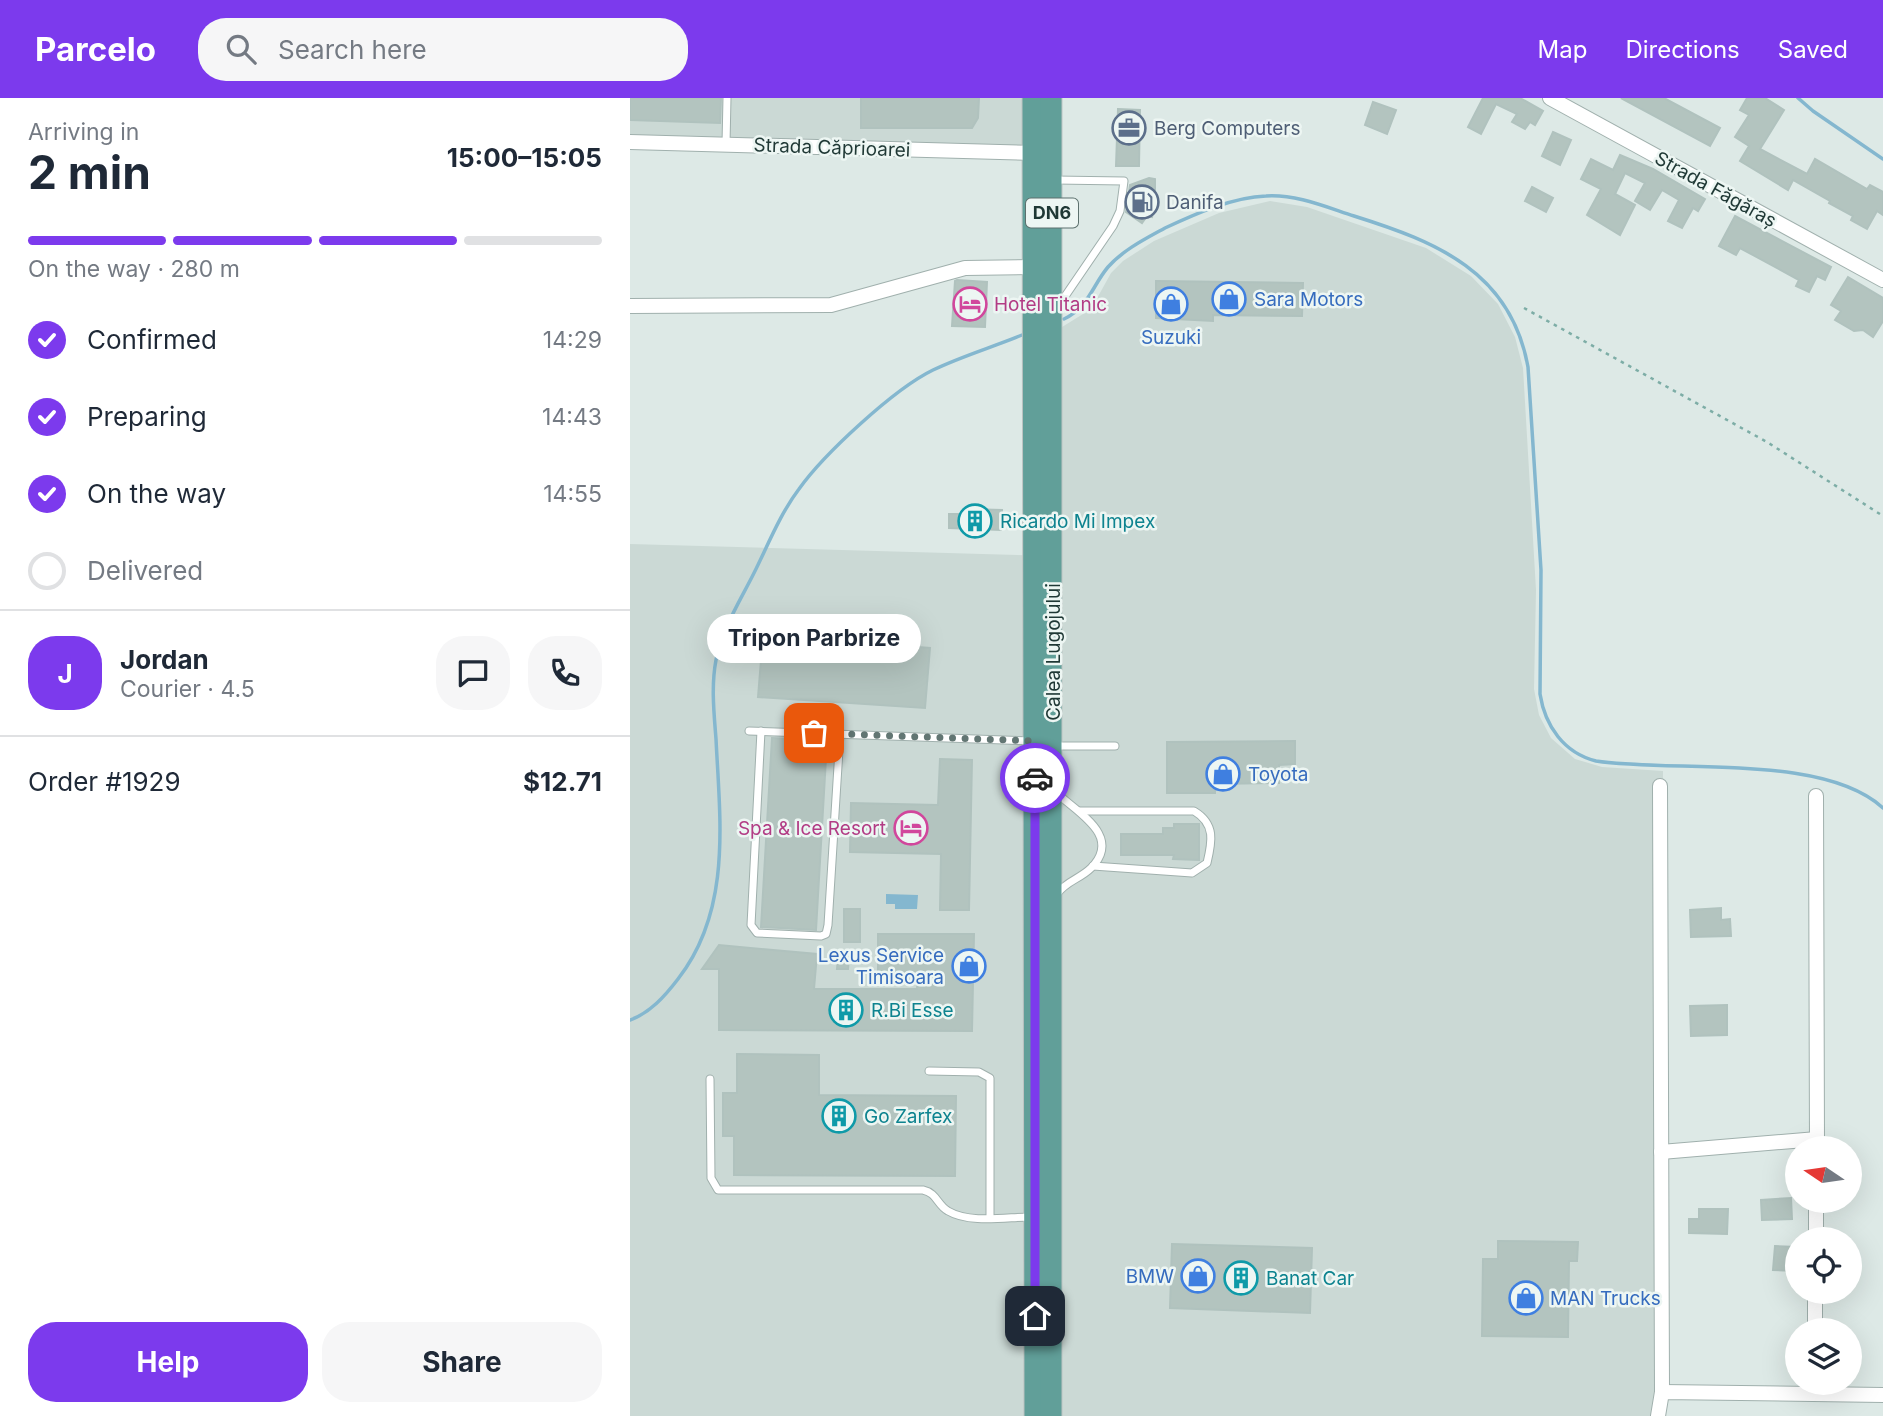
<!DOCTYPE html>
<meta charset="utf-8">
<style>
:root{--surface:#fff;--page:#f6f6f7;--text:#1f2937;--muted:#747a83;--line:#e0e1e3;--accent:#7c3aed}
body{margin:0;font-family:Inter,sans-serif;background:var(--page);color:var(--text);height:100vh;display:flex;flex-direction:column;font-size:26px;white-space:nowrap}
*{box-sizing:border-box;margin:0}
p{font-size:23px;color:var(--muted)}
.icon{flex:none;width:38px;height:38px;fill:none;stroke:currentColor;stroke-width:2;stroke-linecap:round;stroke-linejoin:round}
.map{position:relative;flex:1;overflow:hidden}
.side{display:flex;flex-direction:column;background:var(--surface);width:630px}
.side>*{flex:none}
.needle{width:46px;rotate:283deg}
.tools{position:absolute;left:1155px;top:1038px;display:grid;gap:14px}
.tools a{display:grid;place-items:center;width:77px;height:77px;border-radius:50%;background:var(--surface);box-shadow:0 7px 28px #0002;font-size:35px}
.pin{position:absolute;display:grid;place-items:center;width:60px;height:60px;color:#fff;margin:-30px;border-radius:14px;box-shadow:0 4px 10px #0006}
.courier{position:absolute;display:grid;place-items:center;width:70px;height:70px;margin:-35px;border:5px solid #7c3aed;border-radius:50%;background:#fff;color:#222;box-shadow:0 2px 9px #0007}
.bubble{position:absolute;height:49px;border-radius:24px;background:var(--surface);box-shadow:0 7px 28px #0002;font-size:23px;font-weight:700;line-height:49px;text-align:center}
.headline em{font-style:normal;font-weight:700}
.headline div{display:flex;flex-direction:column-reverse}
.headline{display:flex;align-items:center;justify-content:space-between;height:119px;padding:0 28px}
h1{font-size:46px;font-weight:700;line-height:52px}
.bar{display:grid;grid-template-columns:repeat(4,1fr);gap:10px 7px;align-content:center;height:84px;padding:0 28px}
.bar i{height:9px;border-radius:5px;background:var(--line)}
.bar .on{background:var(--accent)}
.bar p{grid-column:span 4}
.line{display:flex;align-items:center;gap:18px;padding:0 28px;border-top:2px solid var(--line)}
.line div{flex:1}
.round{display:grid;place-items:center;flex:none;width:74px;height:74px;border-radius:28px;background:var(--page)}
ol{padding:0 28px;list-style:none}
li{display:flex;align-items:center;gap:21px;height:77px}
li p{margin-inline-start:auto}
li .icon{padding:7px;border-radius:50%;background:var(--accent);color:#fff;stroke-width:4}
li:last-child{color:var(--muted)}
li i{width:38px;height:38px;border:4px solid var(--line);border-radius:50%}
.primary-button{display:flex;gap:14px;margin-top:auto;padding:14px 28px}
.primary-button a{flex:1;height:80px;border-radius:28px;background:var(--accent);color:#fff;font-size:28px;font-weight:700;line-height:80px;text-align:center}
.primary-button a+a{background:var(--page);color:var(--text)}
header{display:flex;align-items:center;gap:42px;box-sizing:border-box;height:98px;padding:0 35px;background:var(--accent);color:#fff}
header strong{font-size:33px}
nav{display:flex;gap:38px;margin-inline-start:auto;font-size:24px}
.search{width:490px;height:63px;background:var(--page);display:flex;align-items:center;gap:18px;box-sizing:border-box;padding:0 24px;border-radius:28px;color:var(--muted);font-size:26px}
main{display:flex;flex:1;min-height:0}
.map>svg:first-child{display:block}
</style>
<header>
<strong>Parcelo</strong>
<div class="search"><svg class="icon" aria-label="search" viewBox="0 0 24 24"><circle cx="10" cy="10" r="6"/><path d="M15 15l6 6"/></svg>Search here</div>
<nav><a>Map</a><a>Directions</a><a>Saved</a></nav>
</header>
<main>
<section class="side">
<div class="headline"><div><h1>2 min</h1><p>Arriving in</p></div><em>15:00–15:05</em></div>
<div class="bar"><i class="on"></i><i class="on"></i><i class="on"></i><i></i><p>On the way · 280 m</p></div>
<ol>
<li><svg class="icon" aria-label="check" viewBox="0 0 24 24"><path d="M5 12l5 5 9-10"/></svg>Confirmed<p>14:29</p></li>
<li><svg class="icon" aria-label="check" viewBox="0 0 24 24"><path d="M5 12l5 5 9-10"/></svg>Preparing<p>14:43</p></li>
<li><svg class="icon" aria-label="check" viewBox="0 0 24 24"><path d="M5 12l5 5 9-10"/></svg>On the way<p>14:55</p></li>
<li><i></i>Delivered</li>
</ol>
<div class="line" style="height:126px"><b class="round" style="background:var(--accent);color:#fff">J</b><div><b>Jordan</b><p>Courier · 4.5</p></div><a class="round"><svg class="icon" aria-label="chat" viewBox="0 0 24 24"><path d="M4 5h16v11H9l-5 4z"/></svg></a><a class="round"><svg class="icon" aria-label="phone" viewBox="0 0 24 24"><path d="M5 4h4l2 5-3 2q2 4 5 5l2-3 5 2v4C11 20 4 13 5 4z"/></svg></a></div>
<div class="line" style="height:91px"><div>Order #1929</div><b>$12.71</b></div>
<div class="primary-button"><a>Help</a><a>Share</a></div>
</section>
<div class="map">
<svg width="1253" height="1318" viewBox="0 0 1253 1318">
<rect width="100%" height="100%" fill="#dde9e6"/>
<g fill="#cbd9d5">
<polygon points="0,0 413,0 413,59 0,46"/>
<polygon points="640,103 677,109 796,150 841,178 868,206 885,239 893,270 906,492 904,591 909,617 921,640 945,661 972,669 1033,673 1030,1318 0,1318 0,446 422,458 424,234 453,216 465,204 481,175 493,163 524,143 589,115"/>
</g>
<polygon fill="#84b7cf" points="256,796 288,797 287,811 265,811 265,806 256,806"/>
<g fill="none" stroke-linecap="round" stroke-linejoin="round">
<g stroke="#84b7cf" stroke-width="3.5">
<polyline points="1168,0 1183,13 1253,61"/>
<path d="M434,221C459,209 462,188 478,169C493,152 515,141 535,130C565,116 603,99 636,98C666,96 696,109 724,118C807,144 881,174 898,269L911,472L910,596C915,628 934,655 966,663C1045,675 1193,655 1253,710"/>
<path d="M0,922C20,915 35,898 48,881C102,812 90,723 86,641C84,615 81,588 86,562C92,531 110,503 124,475C138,447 150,416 169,391C194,356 264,291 303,272C332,258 363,249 392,237"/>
</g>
</g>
<g fill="#b3c4bf" stroke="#b0c2be" stroke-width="2">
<polygon points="0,0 91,0 90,25 0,22"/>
<polygon points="231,0 349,0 348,20 342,30 231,30"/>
<polygon points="853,0 890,0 913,13 905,27 900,24 895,31 882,24 887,16 866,6 851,36 838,29"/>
<polygon points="991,0 1034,0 1090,30 1080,48"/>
<polygon points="1117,0 1135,0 1154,12 1130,51 1177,76 1185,61 1237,91 1240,87 1253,94 1253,117 1247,113 1237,131 1221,122 1223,118 1199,105 1200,103 1163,82 1158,92 1110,63 1119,48 1105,39 1119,17 1110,12"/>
<polygon points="743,4 766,12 757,36 735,27"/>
<polygon points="488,11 510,12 509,68 486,68"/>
<polygon points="923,34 941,42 930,67 912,58"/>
<polygon points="990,57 1023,71 1075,101 1068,113 1063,110 1052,130 1038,123 1049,102 1032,92 1020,112 1005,103 1015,85 995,75 985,96 1005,107 990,137 957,117 971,91 951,81 961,61 983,72"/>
<polygon points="519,80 525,81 525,107 522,119 517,118 512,125 496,114 500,87"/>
<polygon points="902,89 923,100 916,114 895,103"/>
<polygon points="1105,118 1201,169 1195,182 1187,178 1179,194 1166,188 1169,182 1110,150 1106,157 1089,148"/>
<polygon points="1218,179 1253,200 1253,223 1243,239 1233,232 1224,233 1205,222 1211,213 1201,207"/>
<polygon points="327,182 357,184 355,229 322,228 325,183"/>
<polygon points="526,183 673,185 672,218 583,217 583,223 526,220"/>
<polygon points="336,411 372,412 371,432 319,430 319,416 336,416"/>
<polygon points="133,538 300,550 295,610 128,599"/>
<polygon points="142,640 197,643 186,832 131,829"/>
<polygon points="665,643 665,666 649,667 649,685 585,686 585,695 537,695 537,644"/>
<polygon points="310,661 342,662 339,812 310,812 311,756 220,754 221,705 308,707"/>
<polygon points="544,726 569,726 569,762 543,761 544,757 491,757 491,736 533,736 533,730 544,730"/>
<polygon points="1091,810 1091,822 1100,821 1101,838 1061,839 1060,812"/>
<rect x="214" y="811" width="16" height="33"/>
<polygon points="248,836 344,836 342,933 89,932 89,871 72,871 89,847 187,856 184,891 287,891 288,875 248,873"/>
<polygon points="208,859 219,859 218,871 207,871"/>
<polygon points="1097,907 1097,937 1061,938 1060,908"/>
<polygon points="107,956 189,957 189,997 326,998 325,1078 104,1077 104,1038 93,1038 93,995 107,995"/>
<polygon points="1161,1100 1162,1121 1132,1122 1131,1102"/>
<polygon points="1069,1111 1098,1111 1097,1136 1059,1135 1059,1121 1069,1121"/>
<polygon points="868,1143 948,1144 947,1163 939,1163 938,1239 852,1238 853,1161 868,1161"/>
<polygon points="542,1146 682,1150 680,1215 540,1210"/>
<polygon points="1145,1148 1167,1149 1167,1173 1143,1172"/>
</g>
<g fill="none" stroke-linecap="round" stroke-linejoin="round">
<defs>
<g id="lane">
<polyline points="96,46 97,0"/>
<polyline points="425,82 494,83 490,113 483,128 427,210"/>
<polyline points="119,633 401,643"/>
<polyline points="131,633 121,827 127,835 191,838 196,836 198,827 210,636"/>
<polyline points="423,648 485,648"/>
<path d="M426,694C444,713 494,737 461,770C450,781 436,783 427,796"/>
<path d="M449,713H564C586,726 582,744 577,765L562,775L463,768"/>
<polyline points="299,973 349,974 360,980 360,1119"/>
<path d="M80,981L81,1080L88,1092H293C307,1095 307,1107 318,1113C340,1126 377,1119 401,1119"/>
</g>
<g id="street">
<polyline points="920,0 1253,182"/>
<polyline points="0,44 404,55"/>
<polyline points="0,208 201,207 335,170 405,169"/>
<polyline points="1030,688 1032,1294"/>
<polyline points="1186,698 1187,1050"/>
<polyline points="1031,1054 1187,1041"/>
<polyline points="1186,1141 1186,1102"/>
<polyline points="1185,1232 1185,1194"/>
<polyline points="1028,1318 1032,1294 1253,1297"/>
</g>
<g id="primary">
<polyline points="403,0 405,1318"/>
<polyline points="421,0 421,1318"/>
</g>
</defs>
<use href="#lane" stroke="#a0b0ad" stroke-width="9"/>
<use href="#street" stroke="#a0b0ad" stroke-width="16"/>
<use href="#primary" stroke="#bcc3c2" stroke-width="23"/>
<polyline stroke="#7dada6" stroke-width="2.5" stroke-dasharray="3.5 5" stroke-linecap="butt" points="894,210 1137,344 1253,418"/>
<use href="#lane" stroke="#fff" stroke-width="7"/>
<use href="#street" stroke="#fff" stroke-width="14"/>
<use href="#primary" stroke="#619f99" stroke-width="21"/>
</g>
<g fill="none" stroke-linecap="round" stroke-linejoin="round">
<polyline stroke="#627673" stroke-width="7" stroke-dasharray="0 12.6" points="184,635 405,643 405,680"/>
<polyline stroke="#7c3aed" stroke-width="9" points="405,1218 405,680"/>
</g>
<defs>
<symbol id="office-ring" viewBox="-11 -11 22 22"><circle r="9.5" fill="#edf6f3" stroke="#5c6f8a" stroke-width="1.5"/><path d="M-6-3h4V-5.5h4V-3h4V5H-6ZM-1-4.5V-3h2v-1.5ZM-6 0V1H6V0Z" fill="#5c6f8a"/></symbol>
<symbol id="fuel-ring" viewBox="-11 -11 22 22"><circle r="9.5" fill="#edf6f3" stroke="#5c6f8a" stroke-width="1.5"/><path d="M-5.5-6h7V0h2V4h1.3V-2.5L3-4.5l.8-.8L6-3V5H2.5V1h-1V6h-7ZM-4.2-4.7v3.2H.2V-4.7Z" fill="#5c6f8a"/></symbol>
<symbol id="shop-ring" viewBox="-11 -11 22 22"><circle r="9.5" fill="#edf6f3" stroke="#3f7fe0" stroke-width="1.5"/><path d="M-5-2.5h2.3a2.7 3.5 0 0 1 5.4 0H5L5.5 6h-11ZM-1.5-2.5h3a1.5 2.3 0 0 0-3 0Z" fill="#3f7fe0"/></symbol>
<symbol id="hotel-ring" viewBox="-11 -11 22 22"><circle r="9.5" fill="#edf6f3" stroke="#d1479c" stroke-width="1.5"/><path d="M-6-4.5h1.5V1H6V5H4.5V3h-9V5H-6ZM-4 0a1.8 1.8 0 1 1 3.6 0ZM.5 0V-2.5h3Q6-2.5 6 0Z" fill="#d1479c"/></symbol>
<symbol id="building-ring" viewBox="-11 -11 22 22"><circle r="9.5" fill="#edf6f3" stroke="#0f9aa8" stroke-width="1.5"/><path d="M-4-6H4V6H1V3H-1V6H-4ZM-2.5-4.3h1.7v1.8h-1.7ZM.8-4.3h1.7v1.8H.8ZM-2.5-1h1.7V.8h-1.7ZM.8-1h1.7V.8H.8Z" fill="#0f9aa8"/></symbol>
</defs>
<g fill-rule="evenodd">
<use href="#office-ring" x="480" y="11" width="38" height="38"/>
<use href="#fuel-ring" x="493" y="85" width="38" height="38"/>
<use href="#shop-ring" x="580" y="182" width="38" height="38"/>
<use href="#hotel-ring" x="321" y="187" width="38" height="38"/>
<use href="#shop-ring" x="522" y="187" width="38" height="38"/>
<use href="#building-ring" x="326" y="404" width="38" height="38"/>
<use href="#shop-ring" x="574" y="657" width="38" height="38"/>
<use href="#hotel-ring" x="262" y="711" width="38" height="38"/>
<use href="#shop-ring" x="320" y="849" width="38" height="38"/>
<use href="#building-ring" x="197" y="893" width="38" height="38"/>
<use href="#building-ring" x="190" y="999" width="38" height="38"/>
<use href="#shop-ring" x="549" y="1159" width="38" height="38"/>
<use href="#building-ring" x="592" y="1161" width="38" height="38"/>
<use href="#shop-ring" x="877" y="1181" width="38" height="38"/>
</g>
<g text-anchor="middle" stroke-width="5" stroke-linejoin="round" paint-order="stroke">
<rect fill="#edf6f3" stroke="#5d716e" stroke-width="2" x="396" y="100.5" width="52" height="29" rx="5"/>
<g font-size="18" font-weight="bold" fill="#1f3835">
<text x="422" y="121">DN6</text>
</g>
<g font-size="19" fill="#4e5e75" stroke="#edf6f3" text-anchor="start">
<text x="524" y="37">Berg Computers</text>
<text x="536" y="111">Danifa</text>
</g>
<g font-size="19" fill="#1f3835" stroke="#edf6f3">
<text transform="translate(202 49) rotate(2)" y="7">Strada Căprioarei</text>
<text transform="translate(1086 91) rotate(29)" y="7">Strada Făgăraș</text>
<text transform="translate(423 554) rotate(-90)" y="7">Calea Lugojului</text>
</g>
<g font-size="19" fill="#366cbe" stroke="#edf6f3" text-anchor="start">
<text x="624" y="208">Sara Motors</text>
<text x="541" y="246" text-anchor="middle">Suzuki</text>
<text x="618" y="683">Toyota</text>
<text x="314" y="864" text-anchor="end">Lexus Service<tspan x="314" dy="22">Timisoara</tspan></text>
<text x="544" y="1185" text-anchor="end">BMW</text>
<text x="920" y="1207">MAN Trucks</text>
</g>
<g font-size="19" fill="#b23c85" stroke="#edf6f3" text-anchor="start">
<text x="364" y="213">Hotel Titanic</text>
<text x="256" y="737" text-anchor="end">Spa &amp; Ice Resort</text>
</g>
<g font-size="19" fill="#0d838f" stroke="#edf6f3" text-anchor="start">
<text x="370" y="430">Ricardo Mi Impex</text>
<text x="241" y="919">R.Bi Esse</text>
<text x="234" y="1025">Go Zarfex</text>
<text x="636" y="1187">Banat Car</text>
</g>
</g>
</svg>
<div class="tools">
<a><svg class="needle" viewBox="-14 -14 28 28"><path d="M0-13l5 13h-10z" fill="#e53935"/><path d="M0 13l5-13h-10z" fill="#747a83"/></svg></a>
<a><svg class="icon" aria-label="locate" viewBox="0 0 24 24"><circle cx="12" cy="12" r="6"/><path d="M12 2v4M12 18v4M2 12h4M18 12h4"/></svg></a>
<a><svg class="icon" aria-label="layers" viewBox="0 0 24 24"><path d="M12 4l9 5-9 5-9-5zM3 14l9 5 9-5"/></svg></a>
</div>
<div class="pin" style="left:184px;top:635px;background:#ea580c"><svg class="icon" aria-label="bag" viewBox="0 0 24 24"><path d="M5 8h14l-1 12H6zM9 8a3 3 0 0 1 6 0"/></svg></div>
<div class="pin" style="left:405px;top:1218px;background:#1f2937"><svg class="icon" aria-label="home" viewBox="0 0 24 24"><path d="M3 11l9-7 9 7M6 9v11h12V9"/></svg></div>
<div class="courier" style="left:405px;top:680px"><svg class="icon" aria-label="car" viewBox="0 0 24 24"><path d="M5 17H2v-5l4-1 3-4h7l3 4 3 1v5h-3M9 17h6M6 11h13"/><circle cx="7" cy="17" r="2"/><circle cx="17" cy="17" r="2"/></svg></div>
<div class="bubble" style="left:77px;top:516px;width:214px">Tripon Parbrize</div>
</div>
</main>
